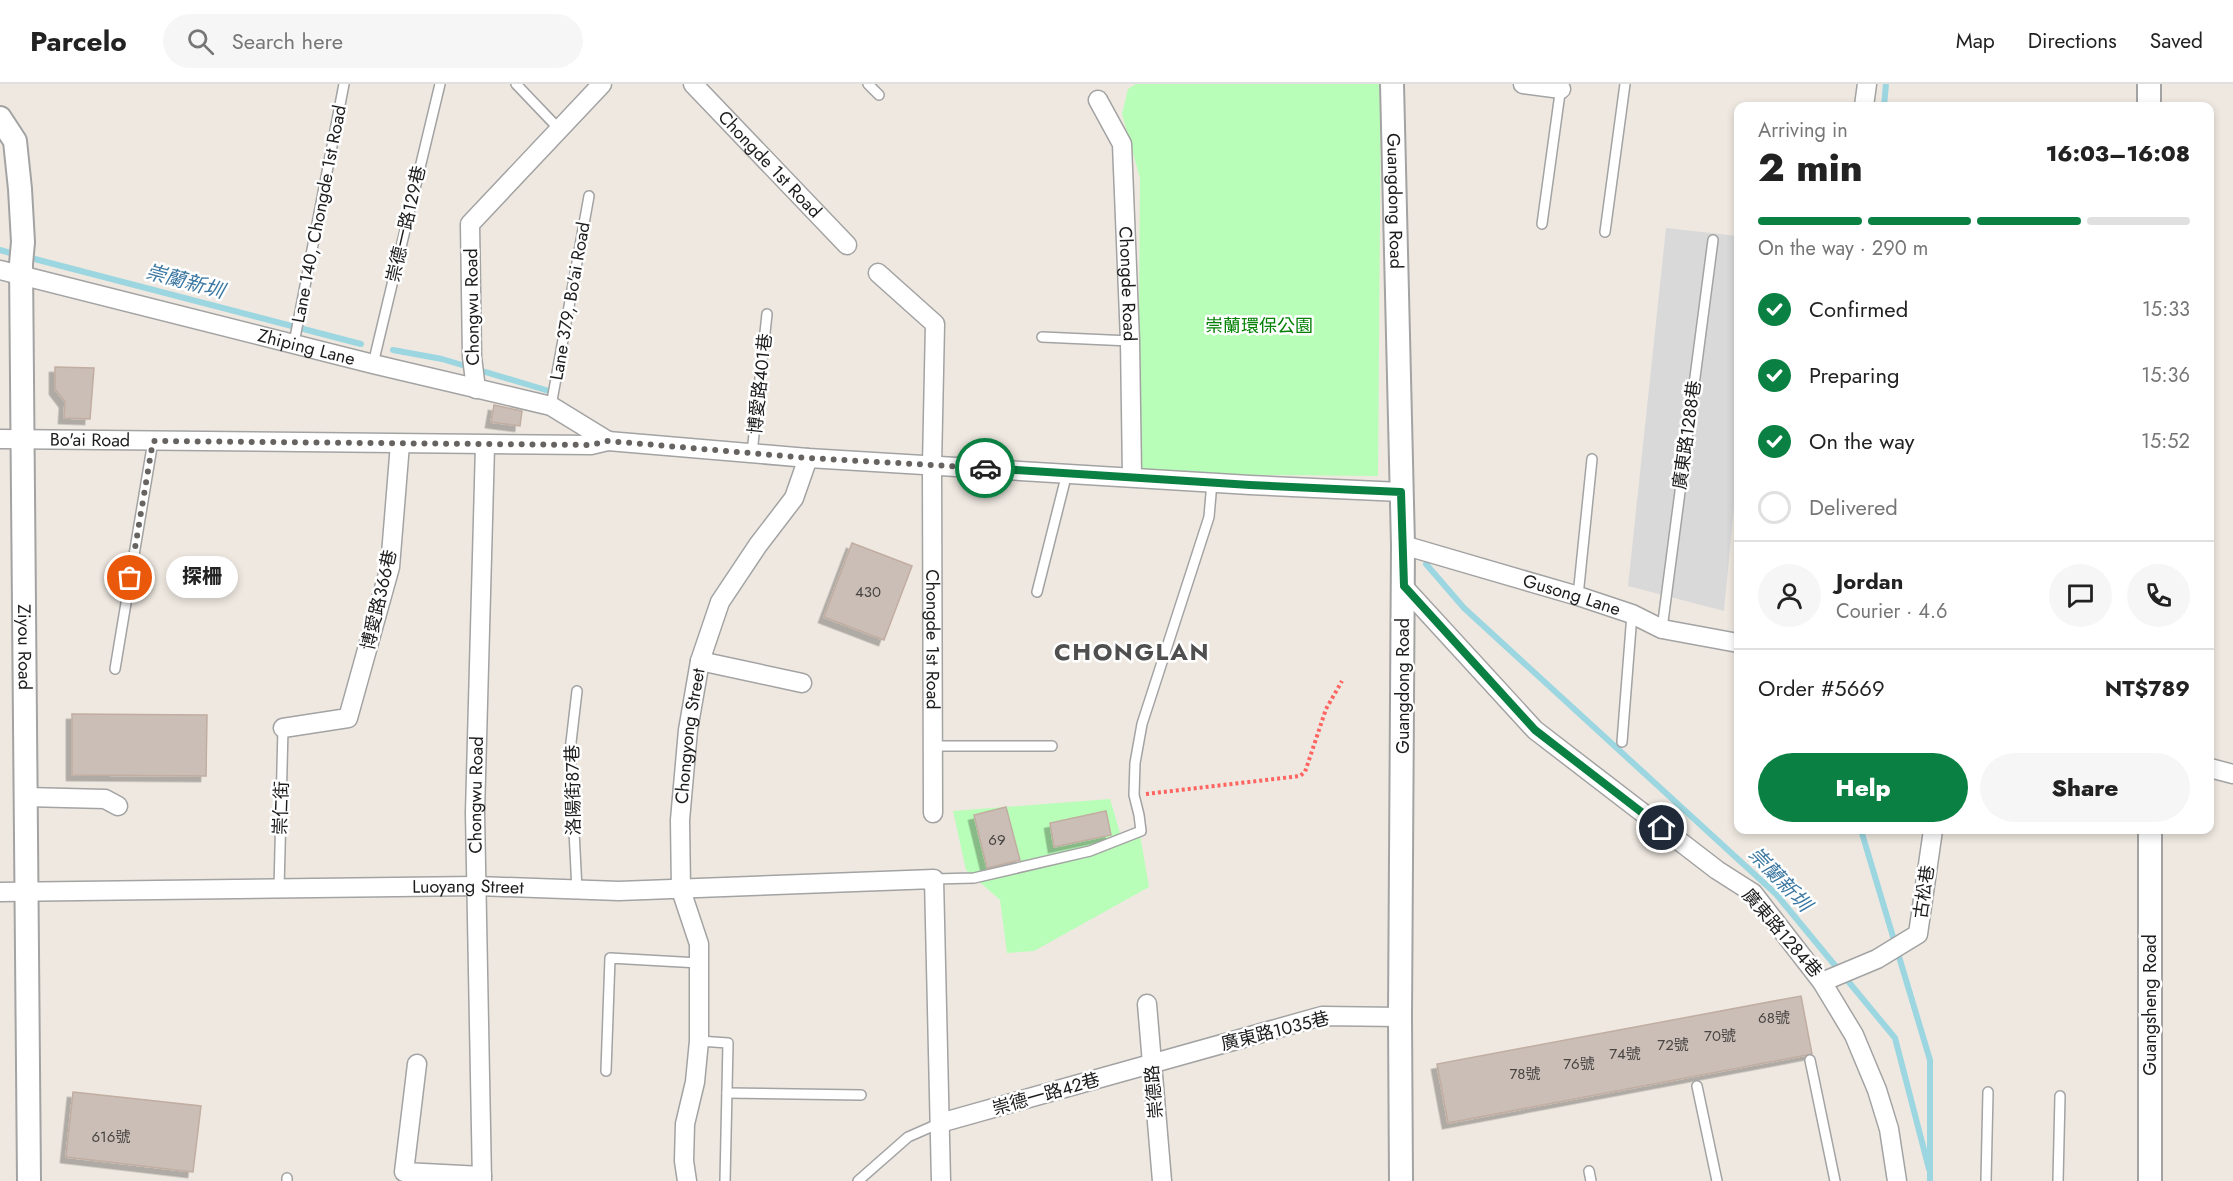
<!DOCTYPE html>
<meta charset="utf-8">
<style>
:root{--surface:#fff;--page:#f6f6f6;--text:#222;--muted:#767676;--line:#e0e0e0;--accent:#0b8043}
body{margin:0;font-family:Jost,"Noto Sans TC",sans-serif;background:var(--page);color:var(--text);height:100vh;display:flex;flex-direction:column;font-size:22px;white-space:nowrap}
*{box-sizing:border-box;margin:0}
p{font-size:20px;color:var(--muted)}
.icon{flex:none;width:33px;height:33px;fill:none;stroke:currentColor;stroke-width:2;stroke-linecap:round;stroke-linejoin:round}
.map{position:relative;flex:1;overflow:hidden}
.panel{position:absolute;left:1734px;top:18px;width:480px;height:732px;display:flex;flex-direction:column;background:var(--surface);border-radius:12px;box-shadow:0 3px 9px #0003}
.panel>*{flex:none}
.pin{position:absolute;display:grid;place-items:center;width:51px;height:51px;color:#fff;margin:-26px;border:3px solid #fff;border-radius:50%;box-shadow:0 2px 6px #0007}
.courier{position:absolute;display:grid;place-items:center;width:60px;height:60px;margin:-30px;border:4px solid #0b8043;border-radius:50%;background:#fff;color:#222;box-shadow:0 2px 8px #0007}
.bubble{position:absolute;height:42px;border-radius:21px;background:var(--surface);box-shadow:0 3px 9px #0003;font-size:20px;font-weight:800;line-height:42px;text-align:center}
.summary em{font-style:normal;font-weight:800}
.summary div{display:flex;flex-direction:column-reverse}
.summary{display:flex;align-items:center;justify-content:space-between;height:102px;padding:0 24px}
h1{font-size:39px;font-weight:800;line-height:45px}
.bar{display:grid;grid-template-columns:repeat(4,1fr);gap:9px 6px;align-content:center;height:72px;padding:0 24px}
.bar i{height:8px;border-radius:4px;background:var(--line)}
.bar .on{background:var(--accent)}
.bar p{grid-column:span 4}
.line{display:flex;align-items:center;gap:15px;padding:0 24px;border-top:2px solid var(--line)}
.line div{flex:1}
.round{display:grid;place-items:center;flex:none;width:63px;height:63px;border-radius:32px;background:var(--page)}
ol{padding:0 24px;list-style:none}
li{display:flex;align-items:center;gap:18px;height:66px}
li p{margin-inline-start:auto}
li .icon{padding:6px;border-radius:50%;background:var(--accent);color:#fff;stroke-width:4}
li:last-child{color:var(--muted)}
li i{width:33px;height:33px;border:3px solid var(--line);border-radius:50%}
.primary-button{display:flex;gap:12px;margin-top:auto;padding:12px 24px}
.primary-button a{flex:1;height:69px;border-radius:36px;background:var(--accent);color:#fff;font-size:24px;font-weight:800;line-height:69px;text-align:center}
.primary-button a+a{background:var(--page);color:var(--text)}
header{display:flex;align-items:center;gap:36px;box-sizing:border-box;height:84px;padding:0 30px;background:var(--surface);border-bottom:2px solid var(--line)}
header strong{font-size:28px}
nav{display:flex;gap:33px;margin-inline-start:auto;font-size:21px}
.search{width:420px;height:54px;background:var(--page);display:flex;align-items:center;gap:15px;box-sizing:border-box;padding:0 21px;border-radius:33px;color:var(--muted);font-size:22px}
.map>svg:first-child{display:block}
</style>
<header>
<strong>Parcelo</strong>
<div class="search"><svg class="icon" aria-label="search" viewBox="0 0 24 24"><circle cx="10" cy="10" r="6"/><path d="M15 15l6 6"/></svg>Search here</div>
<nav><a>Map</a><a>Directions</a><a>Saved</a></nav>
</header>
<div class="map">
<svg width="2233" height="1097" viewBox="0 0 2233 1097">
<defs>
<filter id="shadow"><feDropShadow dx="-5.5" dy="5.5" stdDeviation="0" flood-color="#0004"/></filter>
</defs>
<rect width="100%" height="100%" fill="#eee8e0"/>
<polygon fill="#dad9d9" points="1666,144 1738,152 1738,382 1724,527 1628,502"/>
<g fill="#b8feb8" fill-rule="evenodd">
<polygon points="1136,0 1381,0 1378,392 1138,390 1140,94 1122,30 1128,5"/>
<path d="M1110,715L1120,749L1140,751L1149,803L1034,867L1007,869L1000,816L966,786L953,727ZM1006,723L1021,780L988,789L974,732ZM1105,727L1110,751L1054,763L1050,739Z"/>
</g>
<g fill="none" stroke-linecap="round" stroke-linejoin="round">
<g stroke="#9cd6e0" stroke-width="6">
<polyline points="1884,22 1886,0"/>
<polyline points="0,166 17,171"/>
<polyline points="27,173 361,260"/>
<polyline points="393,266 442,275 549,307"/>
<polyline points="1426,480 1464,524 1776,810 1895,954 1929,1085"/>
<polyline points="1861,746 1930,976 1930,1097"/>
</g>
</g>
<g fill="#cabeb6" stroke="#c1ada1" stroke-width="1.5" filter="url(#shadow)">
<polygon points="55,283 94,284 90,335 64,334 65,318 55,305"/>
<polygon points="494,321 522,327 520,342 491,338"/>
<polygon points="852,459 912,482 884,556 824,533"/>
<polygon points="72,630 207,631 206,692 72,691"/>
<polygon points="1006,723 1020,776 987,784 974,731"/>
<polygon points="1106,727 1111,751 1054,763 1050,739"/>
<polygon points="1801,912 1812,970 1448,1039 1437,980"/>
<polygon points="73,1008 201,1022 193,1088 66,1073"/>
</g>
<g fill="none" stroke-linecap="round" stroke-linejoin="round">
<defs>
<g id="service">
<polyline points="516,0 559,45"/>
<polyline points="868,0 879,11"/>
<polyline points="1542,140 1561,2"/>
<polyline points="1605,148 1625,0"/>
<polyline points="1042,253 1130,257"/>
<polyline points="294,259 344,0"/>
<polyline points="373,280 440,0"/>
<polyline points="551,322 589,112"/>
<polyline points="752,369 767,230"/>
<polyline points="1037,508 1067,389"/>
<polyline points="1578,512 1592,375"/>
<polyline points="1662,545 1713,156"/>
<polyline points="115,585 153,357"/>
<polyline points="1622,658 1632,530"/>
<polyline points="934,662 1052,662"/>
<polyline points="934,795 974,794 1090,767 1141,747 1139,731 1134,711 1135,679 1142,640 1209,433 1212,398"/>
<polyline points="279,805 283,644"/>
<polyline points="577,806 570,667 577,607"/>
<polyline points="699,957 728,959 725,1097"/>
<polyline points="1810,976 1835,1097"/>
<polyline points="606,987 610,874 699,879"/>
<polyline points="1697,1002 1717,1097"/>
<polyline points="727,1009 861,1011"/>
<polyline points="1589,1087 1591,1097"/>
<polyline points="287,1097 287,1094"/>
<polyline points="858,1097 908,1053 940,1039"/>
<polyline points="1986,1097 1988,1008"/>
<polyline points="2058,1097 2060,1012"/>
</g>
<g id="minor">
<path id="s1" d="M693,0L847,161"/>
<polyline points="1523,0 1561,5"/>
<path id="s2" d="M1098,16L1122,60L1130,257L1132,392"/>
<polyline points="1864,22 1867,0"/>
<path id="s3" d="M0,186L373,280L551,322L608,357"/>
<path id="s4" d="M878,189L935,240L932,381L933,729"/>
<polyline points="476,305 472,273 470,140 602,0"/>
<path id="s5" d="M0,355L591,361L608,357L808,374L1250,401L1401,408"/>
<path id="s6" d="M1403,461L1578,512L1632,530L1662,545L1738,559"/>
<polyline points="1403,502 1535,646 1717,786 1753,809 1822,898 1854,951 1877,1006 1889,1045 1897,1097"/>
<polyline points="700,577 802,599"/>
<polyline points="283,644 348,634 390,483 400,360"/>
<polyline points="2210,684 2233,690"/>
<polyline points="26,713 105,715 118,722"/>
<path id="s7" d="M0,808L477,802L619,807L934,795L941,1097"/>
<polyline points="1822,898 1877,875 1918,850 1933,746"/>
<polyline points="1147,920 1162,1097"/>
<polyline points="417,980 404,1088 482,1092"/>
<polyline points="940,1039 1322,932 1400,933"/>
<path id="s8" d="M482,1097L475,729L485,362"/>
<path id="s9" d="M687,1097L684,1077L685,1040L695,998L699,957V860L681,806L680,736L688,646L700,577L720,518L758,461L794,414L808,374"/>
</g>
<g id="tertiary">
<path id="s10" d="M1392,0L1403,461L1400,933L1401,1097"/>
<polyline points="2149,0 2149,22"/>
<path id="s11" d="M0,34L15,57L20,105L23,158L21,180L29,1097"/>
<polyline points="2150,746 2150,1097"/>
</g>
</defs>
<use href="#service" stroke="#a3a3a3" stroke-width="12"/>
<use href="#minor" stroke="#a3a3a3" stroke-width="21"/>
<use href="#tertiary" stroke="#a3a3a3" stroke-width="26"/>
<polyline stroke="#ff6461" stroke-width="4" stroke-dasharray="3 3" stroke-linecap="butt" points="1146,710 1300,692 1305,688 1326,625 1342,597"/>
<use href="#service" stroke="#fff" stroke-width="9"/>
<use href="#minor" stroke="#fff" stroke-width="18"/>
<use href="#tertiary" stroke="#fff" stroke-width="22"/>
</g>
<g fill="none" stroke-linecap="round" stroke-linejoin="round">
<polyline stroke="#666361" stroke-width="6" stroke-dasharray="0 10.8" points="130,494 153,357 591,361 608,357 808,374 985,384"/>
<polyline stroke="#0b8043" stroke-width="8" points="985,384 1250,401 1401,408 1404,502 1535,646 1662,744"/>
</g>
<g text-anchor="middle" stroke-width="5" stroke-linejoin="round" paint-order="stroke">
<g font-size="15" fill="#484442">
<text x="868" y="513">430</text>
<text x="997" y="761">69</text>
<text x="1774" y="939">68號</text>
<text x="1720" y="957">70號</text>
<text x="1673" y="966">72號</text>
<text x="1625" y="975">74號</text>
<text x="1579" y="985">76號</text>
<text x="1525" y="995">78號</text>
<text x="111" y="1058">616號</text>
</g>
<g font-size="18" fill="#1c1c1c" stroke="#fff">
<text dy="6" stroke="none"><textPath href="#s1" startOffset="111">Chongde 1st Road</textPath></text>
<text dy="6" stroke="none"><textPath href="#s10" startOffset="117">Guangdong Road</textPath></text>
<text transform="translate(319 130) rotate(-79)" y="6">Lane 140, Chongde 1st Road</text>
<text transform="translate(406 140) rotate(-77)" y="6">崇德一路129巷</text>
<text dy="6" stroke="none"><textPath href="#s2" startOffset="190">Chongde Road</textPath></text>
<text transform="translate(570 217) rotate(-80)" y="6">Lane 379, Bo'ai Road</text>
<text transform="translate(472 223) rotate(-91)" y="6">Chongwu Road</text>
<text dy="6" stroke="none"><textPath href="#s3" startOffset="316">Zhiping Lane</textPath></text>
<text transform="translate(760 300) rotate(-84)" y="6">博愛路401巷</text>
<text transform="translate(1687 351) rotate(-82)" y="6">廣東路1288巷</text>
<text dy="6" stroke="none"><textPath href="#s5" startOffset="90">Bo'ai Road</textPath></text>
<text dy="6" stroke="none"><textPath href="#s6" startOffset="176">Gusong Lane</textPath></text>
<text transform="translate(379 516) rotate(-77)" y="6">博愛路366巷</text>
<text dy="6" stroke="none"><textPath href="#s4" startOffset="392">Chongde 1st Road</textPath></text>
<text dy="6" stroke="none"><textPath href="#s11" startOffset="534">Ziyou Road</textPath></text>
<text transform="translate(1403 602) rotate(-90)" y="6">Guangdong Road</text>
<text dy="6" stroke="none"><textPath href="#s9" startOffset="450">Chongyong Street</textPath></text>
<text transform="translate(573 706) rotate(-91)" y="6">洛陽街87巷</text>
<text dy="6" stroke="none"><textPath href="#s8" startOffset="386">Chongwu Road</textPath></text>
<text transform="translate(281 724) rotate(-88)" y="6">崇仁街</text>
<text dy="6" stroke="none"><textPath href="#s7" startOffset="468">Luoyang Street</textPath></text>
<text transform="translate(1924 808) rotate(-82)" y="6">古松巷</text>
<text transform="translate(1782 849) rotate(49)" y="6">廣東路1284巷</text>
<text transform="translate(2150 921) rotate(-90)" y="6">Guangsheng Road</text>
<text transform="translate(1275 947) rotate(-14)" y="6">廣東路1035巷</text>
<text transform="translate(1154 1008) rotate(-95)" y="6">崇德路</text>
<text transform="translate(1046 1010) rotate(-16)" y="6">崇德一路42巷</text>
</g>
<g font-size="18" fill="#028103" stroke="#fff">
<text x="1259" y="248">崇蘭環保公園</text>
</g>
<g font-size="20" font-style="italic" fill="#3c78a2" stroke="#fff">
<text transform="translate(185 197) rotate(15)" y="7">崇蘭新圳</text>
<text transform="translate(1780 795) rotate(46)" y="7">崇蘭新圳</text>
</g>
<g font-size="24" font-weight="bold" letter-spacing="1.5" fill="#4f4f4f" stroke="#fff">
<text x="1132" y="576">CHONGLAN</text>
</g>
</g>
</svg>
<div class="pin" style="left:130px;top:494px;background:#ea580c"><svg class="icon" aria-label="bag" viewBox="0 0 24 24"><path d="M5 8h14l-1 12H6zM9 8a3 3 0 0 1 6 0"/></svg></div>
<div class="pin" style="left:1662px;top:744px;background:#1f2937"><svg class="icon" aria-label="home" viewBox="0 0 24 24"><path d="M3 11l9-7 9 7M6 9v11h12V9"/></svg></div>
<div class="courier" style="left:985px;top:384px"><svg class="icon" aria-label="car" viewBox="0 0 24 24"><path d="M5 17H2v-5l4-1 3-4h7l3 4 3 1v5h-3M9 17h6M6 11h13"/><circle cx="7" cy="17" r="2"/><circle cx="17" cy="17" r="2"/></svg></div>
<div class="bubble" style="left:166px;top:472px;width:72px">探柵</div>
<section class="panel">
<div class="summary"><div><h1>2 min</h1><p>Arriving in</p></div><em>16:03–16:08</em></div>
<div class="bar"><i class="on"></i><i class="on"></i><i class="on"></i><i></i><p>On the way · 290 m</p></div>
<ol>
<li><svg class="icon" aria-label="check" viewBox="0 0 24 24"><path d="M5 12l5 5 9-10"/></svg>Confirmed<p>15:33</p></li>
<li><svg class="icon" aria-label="check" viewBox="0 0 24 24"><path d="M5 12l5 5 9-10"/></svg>Preparing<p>15:36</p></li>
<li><svg class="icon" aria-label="check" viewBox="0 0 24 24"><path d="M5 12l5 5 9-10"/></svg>On the way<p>15:52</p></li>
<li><i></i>Delivered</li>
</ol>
<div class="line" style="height:108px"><a class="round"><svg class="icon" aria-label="person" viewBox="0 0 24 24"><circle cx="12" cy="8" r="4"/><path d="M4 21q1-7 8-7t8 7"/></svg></a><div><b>Jordan</b><p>Courier · 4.6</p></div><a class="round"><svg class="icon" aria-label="chat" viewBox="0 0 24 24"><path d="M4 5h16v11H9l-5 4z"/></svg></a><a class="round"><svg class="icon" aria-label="phone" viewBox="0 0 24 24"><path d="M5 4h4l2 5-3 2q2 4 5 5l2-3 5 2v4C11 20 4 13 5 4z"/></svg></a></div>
<div class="line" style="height:78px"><div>Order #5669</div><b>NT$789</b></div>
<div class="primary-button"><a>Help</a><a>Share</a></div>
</section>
</div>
